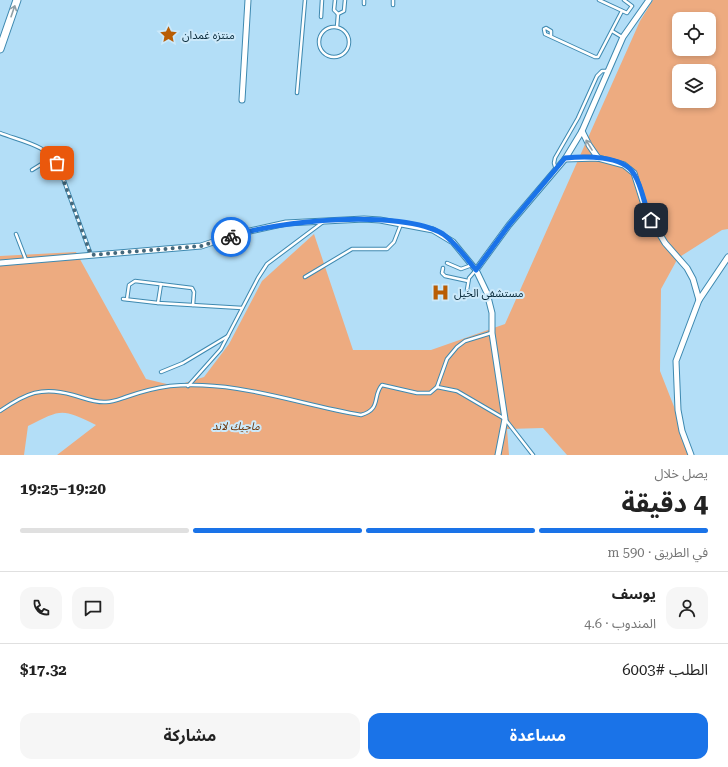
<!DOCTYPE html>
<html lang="ar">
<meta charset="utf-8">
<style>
:root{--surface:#fff;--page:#f6f6f6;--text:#222;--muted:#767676;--line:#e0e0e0;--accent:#1a73e8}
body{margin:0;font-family:"Roboto Serif","Noto Sans Arabic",serif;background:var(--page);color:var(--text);direction:rtl;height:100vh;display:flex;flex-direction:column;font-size:15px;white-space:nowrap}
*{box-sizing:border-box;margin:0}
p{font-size:13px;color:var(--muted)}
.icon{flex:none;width:22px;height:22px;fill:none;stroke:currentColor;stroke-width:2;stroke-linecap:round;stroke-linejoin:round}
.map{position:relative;height:455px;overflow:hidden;direction:ltr}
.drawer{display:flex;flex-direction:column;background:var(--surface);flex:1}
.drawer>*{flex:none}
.controls{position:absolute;left:672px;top:12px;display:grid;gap:8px}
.controls a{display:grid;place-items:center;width:44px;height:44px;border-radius:8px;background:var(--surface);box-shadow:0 2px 6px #0003;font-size:20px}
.pin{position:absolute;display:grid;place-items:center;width:34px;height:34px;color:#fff;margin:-17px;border-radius:8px;box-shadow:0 2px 6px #0006}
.courier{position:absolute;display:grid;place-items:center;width:40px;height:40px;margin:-20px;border:3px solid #1a73e8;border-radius:50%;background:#fff;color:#222;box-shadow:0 1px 5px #0007}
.summary em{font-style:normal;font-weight:700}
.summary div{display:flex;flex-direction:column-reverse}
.summary{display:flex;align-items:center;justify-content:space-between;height:68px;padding:0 20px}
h1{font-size:26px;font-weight:700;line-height:30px}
.bar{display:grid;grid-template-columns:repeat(4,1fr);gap:6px 4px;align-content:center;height:48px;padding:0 20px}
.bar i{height:5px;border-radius:3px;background:var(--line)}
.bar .active{background:var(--accent)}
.bar p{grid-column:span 4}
.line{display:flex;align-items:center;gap:10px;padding:0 20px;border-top:1px solid var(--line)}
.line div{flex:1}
.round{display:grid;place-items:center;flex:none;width:42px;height:42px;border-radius:12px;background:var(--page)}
.cta{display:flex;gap:8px;margin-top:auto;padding:8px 20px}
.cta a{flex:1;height:46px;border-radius:12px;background:var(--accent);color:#fff;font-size:16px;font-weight:700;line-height:46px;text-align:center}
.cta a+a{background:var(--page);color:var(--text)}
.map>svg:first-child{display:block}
</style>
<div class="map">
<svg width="728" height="455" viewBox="0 0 728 455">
<rect width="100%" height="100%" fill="#b3def7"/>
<path fill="#edab80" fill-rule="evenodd" d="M653,0H728V229L722,230L678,258L661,289L660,371L693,455H567L543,428L507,429L509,455H57L96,425C61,408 62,409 28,426L24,455H0V256L76,252L146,379L175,386L204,377L229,344L262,281L314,234L353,350H431L505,324L640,21ZM679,19H709V49H679ZM679,71H709V101H679Z"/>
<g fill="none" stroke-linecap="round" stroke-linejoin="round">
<defs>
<g id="lane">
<polyline points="335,0 334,10 338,14 344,11 345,0"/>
<polyline points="599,0 627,13 632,6 624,0"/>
<polyline points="364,4 364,0"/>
<polyline points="393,5 393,0"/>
<polyline points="321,17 322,0"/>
<polyline points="337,27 338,14"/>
<circle cx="334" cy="42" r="15"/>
<polyline points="612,31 622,37"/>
<polyline points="551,36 551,31 546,28 544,29 545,34 595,57 598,57 622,11"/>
<polyline points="297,93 305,0"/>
<path d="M0,133C20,141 49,145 59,167L91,255"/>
<polyline points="32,170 53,157"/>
<polyline points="556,170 554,163 555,158 578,118 597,76 602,71 608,71"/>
<polyline points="16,234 26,260"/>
<polyline points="447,263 461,269 472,265"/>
<polyline points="443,268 442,273 445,276 468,281"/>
<polyline points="305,277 352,249 387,249 394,242 401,224"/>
<polyline points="467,290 469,278 476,270"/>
<polyline points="123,299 158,303 242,308"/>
<polyline points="127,299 129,285 135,281 192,288 194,292 193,305"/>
<polyline points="158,303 161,284"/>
<polyline points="161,372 183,363 228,336"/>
<polyline points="188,386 221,349 258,278 267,264 323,222"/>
<polyline points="437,387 457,391 505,419 533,455"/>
<path d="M0,411C26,393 42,386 73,395C84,398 95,403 106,402C113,402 120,399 126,397C140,392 155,388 170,386C238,380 296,404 361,415C382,409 372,396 382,385L417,393H430L437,387L447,359L457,347L465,341L491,333"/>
</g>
<g id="street">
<polyline points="242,100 248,0"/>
<polyline points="582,131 589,145 598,158"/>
<polyline points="565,159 598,158 624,165 634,173 646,211 665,243 687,268 693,279 699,300"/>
<polyline points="0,263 201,246 241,233 286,223 364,219 380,220 433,230 453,242 476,270 487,293 492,313 492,333 505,419 498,455"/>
<polyline points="476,270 509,225 565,159 582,131 623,37 649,0"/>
<polyline points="691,455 682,431 678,410 676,361 699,300 728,257"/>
</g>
<polyline id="secondary" points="0,49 17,0"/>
</defs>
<use href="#lane" stroke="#3e89b0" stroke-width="4.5"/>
<use href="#street" stroke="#3e89b0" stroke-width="7"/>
<use href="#secondary" stroke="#3e89b0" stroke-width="9"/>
<use href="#lane" stroke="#fff" stroke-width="2.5"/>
<use href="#street" stroke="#fff" stroke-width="5"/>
<use href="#secondary" stroke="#fff" stroke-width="7"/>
</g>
<defs><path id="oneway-shaft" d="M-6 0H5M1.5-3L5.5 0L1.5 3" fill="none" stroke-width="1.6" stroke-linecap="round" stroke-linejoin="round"/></defs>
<g stroke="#909fa6">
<use href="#oneway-shaft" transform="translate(13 11) rotate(-71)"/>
<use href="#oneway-shaft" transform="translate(589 145) rotate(-121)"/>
</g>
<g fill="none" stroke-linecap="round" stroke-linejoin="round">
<polyline stroke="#44687c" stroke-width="4" stroke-dasharray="0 7.2" points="57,163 91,255 201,246 231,237"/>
<path stroke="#1a73e8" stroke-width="5" d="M231,237C275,220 402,209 443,234C456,243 466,258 476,270L509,225L565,158C584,156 623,155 634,174C643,188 644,206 651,220"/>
</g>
<defs>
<symbol id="sight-bare" viewBox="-9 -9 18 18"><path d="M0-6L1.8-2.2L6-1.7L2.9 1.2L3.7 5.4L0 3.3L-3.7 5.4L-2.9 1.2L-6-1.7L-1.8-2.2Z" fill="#b95d04" stroke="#cce9fa" stroke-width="2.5" paint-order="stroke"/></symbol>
<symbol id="hospital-bare" viewBox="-9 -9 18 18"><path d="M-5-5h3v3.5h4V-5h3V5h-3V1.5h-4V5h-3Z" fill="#b95d04" stroke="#cce9fa" stroke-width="2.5" paint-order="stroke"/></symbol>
</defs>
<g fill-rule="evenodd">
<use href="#sight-bare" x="156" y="22" width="25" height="25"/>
<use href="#hospital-bare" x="428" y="280" width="25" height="25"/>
</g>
<g text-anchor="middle" stroke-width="4" stroke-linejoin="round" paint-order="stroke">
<g font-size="11" fill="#082939" stroke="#cce9fa" text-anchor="start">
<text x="182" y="39">منتزه غمدان</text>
<text x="454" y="297">مستشفى الخيل</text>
</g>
<g font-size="11" font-style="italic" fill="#6c370b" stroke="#cce9fa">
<text x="236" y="430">ماجيك لاند</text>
</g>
</g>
</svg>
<div class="controls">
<a><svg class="icon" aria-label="locate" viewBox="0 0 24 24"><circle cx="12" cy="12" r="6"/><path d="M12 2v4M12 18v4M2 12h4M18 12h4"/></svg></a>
<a><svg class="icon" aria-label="layers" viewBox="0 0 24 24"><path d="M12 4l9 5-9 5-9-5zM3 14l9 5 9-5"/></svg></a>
</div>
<div class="pin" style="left:57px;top:163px;background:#ea580c"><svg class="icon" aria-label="bag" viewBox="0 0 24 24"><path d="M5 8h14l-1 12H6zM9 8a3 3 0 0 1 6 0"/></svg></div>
<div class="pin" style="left:651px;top:220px;background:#1f2937"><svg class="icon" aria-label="home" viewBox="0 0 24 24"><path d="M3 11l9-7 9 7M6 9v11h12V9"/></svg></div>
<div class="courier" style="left:231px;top:237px"><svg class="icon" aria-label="bike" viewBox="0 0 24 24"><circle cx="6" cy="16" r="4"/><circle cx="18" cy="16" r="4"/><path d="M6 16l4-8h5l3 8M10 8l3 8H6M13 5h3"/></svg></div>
</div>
<section class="drawer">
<div class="summary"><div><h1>4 دقيقة</h1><p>يصل خلال</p></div><em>19:20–19:25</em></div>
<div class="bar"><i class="active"></i><i class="active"></i><i class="active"></i><i></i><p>في الطريق · 590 m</p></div>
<div class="line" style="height:72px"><a class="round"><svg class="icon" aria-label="person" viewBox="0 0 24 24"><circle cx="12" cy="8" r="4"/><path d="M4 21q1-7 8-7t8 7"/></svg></a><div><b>يوسف</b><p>المندوب · 4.6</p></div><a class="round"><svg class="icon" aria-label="chat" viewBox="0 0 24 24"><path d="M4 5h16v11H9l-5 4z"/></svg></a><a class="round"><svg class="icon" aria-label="phone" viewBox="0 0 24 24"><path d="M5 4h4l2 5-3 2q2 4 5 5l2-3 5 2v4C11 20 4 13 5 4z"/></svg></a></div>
<div class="line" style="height:52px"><div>الطلب #6003</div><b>$17.32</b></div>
<div class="cta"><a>مساعدة</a><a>مشاركة</a></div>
</section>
